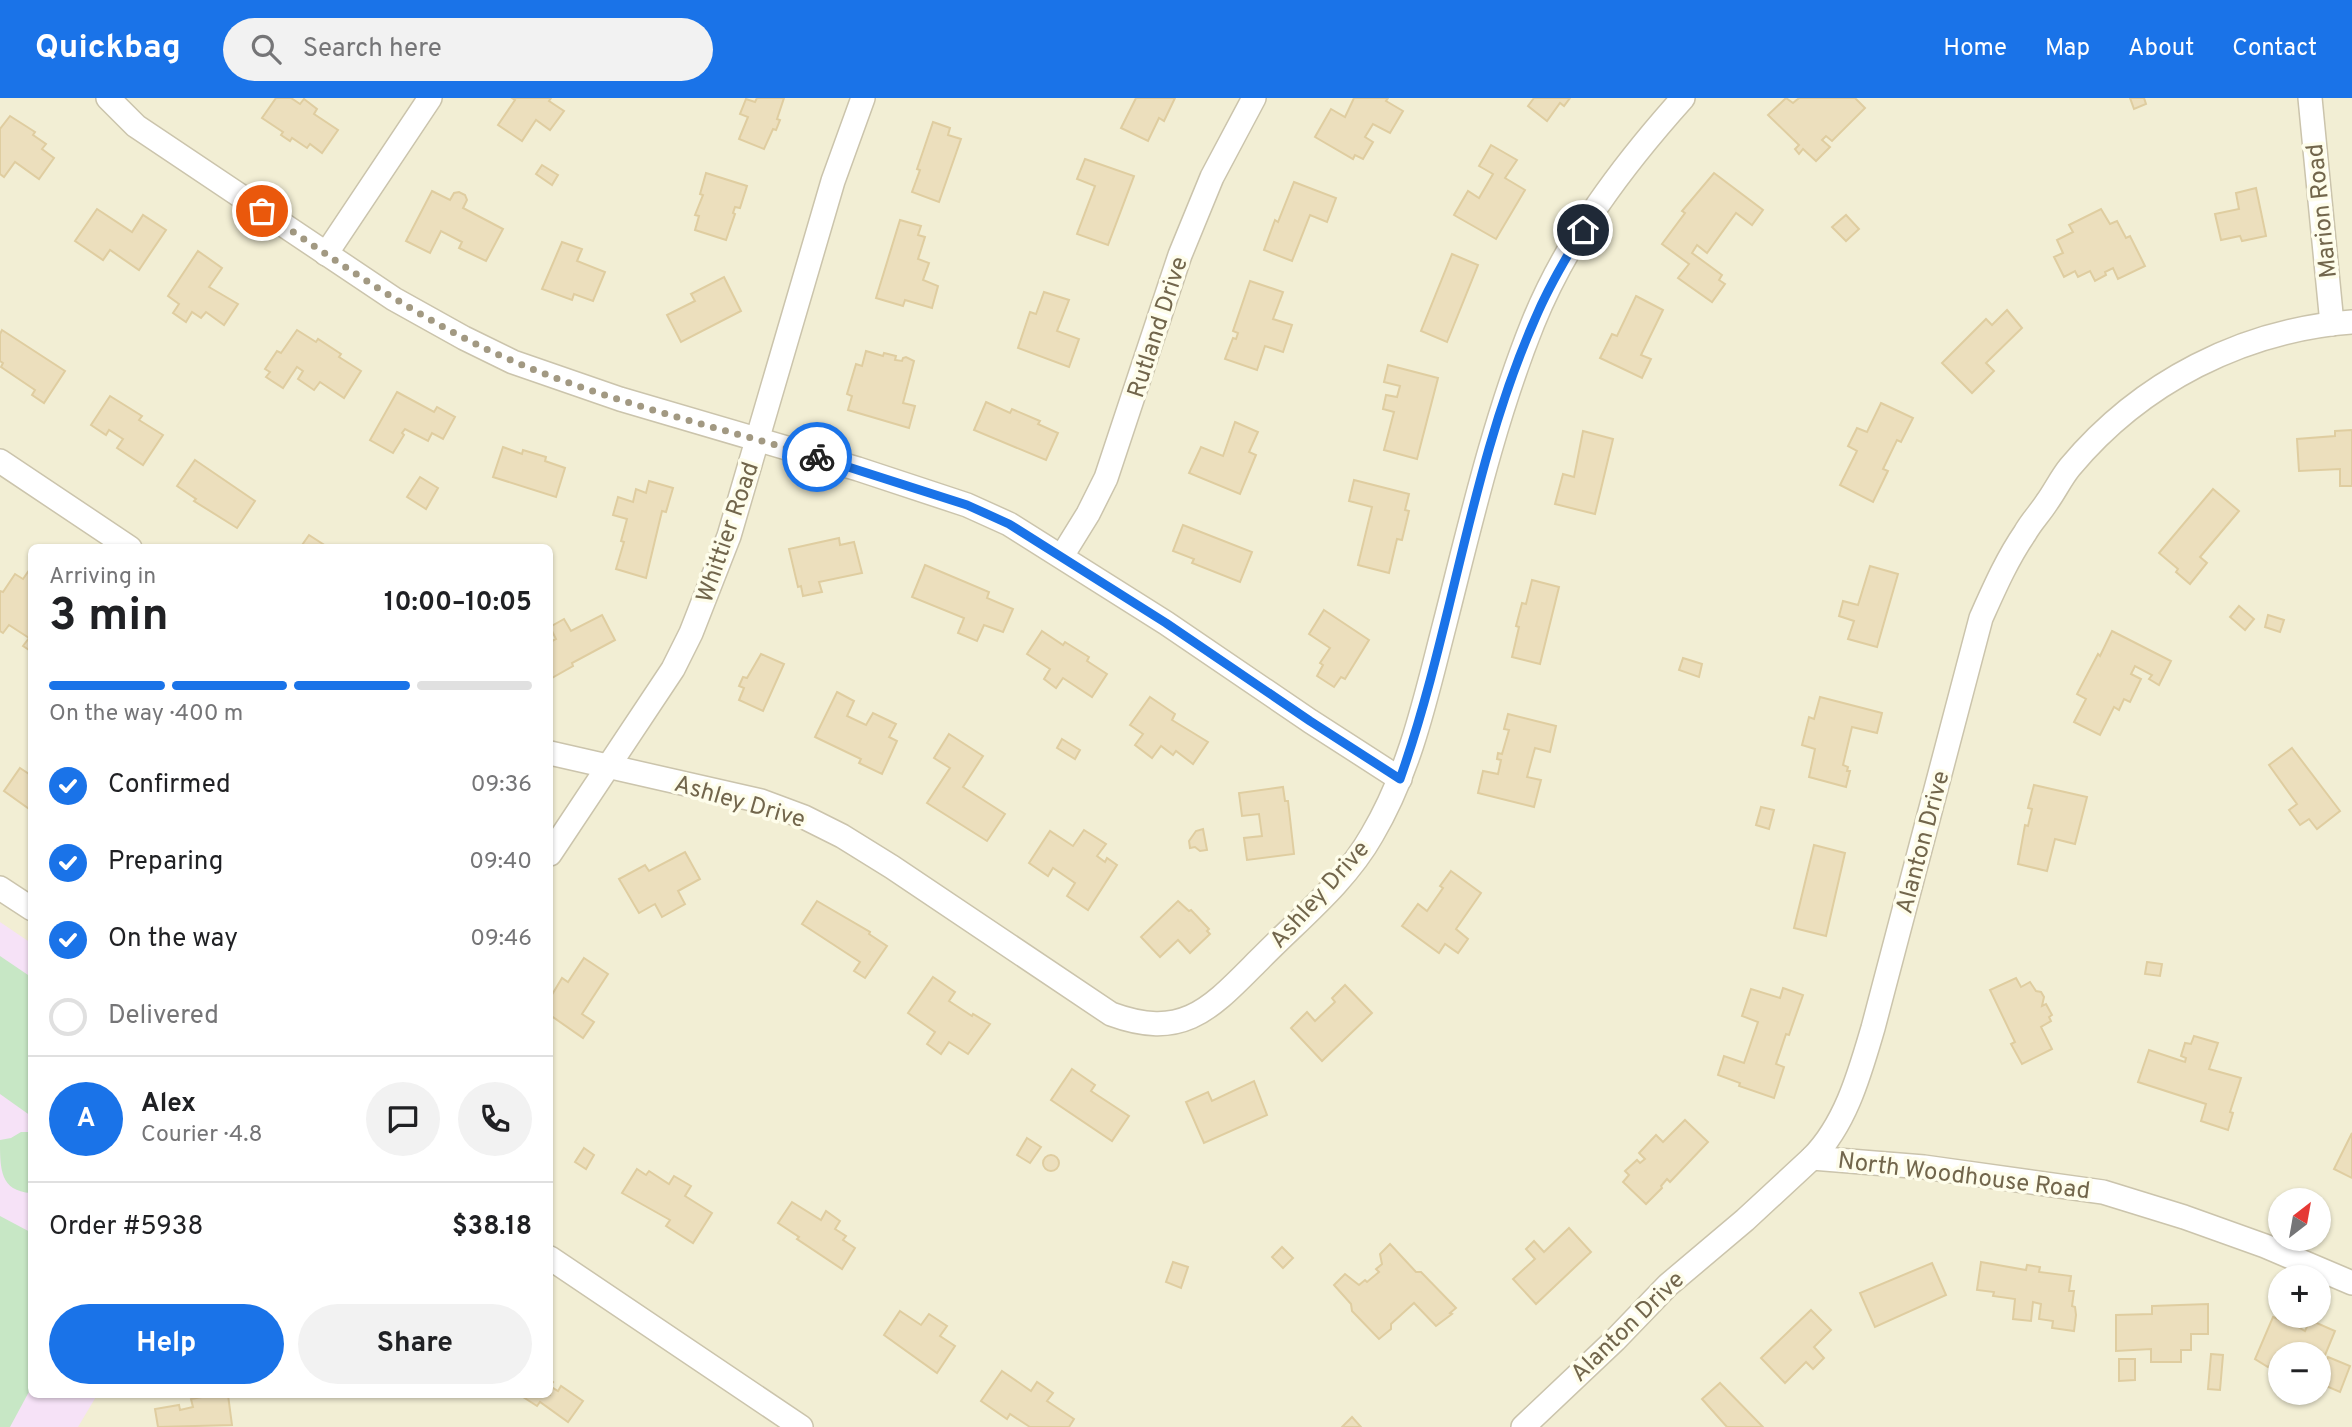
<!DOCTYPE html>
<meta charset="utf-8">
<style>
:root{--surface:#fff;--page:#f2f2f2;--text:#202124;--muted:#757577;--line:#e0e0e0;--accent:#1a73e8}
body{margin:0;font-family:Overpass,sans-serif;background:var(--page);color:var(--text);height:100vh;display:flex;flex-direction:column;font-size:26px;white-space:nowrap}
*{box-sizing:border-box;margin:0}
p{font-size:23px;color:var(--muted)}
.icon{flex:none;width:38px;height:38px;fill:none;stroke:currentColor;stroke-width:2;stroke-linecap:round;stroke-linejoin:round}
.map{position:relative;flex:1;overflow:hidden}
.details{position:absolute;left:28px;top:446px;width:525px;height:854px;display:flex;flex-direction:column;background:var(--surface);border-radius:10px;box-shadow:0 2px 5px #0004}
.details>*{flex:none}
.needle{width:46px;rotate:31deg}
.tools{position:absolute;left:2268px;top:1090px;display:grid;gap:14px}
.tools a{display:grid;place-items:center;width:63px;height:63px;border-radius:50%;background:var(--surface);box-shadow:0 2px 5px #0004;font-size:35px}
.pin{position:absolute;display:grid;place-items:center;width:60px;height:60px;color:#fff;margin:-30px;border:4px solid #fff;border-radius:50%;box-shadow:0 2px 7px #0007}
.courier{position:absolute;display:grid;place-items:center;width:70px;height:70px;margin:-35px;border:5px solid #1a73e8;border-radius:50%;background:#fff;color:#222;box-shadow:0 2px 9px #0007}
.overview em{font-style:normal;font-weight:700}
.overview div{display:flex;flex-direction:column-reverse}
.overview{display:flex;align-items:center;justify-content:space-between;height:119px;padding:0 21px}
h1{font-size:46px;font-weight:700;line-height:52px}
.bar{display:grid;grid-template-columns:repeat(4,1fr);gap:10px 7px;align-content:center;height:84px;padding:0 21px}
.bar i{height:9px;border-radius:5px;background:var(--line)}
.bar .active{background:var(--accent)}
.bar p{grid-column:span 4}
.line{display:flex;align-items:center;gap:18px;padding:0 21px;border-top:2px solid var(--line)}
.line div{flex:1}
.round{display:grid;place-items:center;flex:none;width:74px;height:74px;border-radius:37px;background:var(--page)}
ol{padding:0 21px;list-style:none}
li{display:flex;align-items:center;gap:21px;height:77px}
li p{margin-inline-start:auto}
li .icon{padding:7px;border-radius:50%;background:var(--accent);color:#fff;stroke-width:4}
li:last-child{color:var(--muted)}
li i{width:38px;height:38px;border:4px solid var(--line);border-radius:50%}
.primary-button{display:flex;gap:14px;margin-top:auto;padding:14px 21px}
.primary-button a{flex:1;height:80px;border-radius:42px;background:var(--accent);color:#fff;font-size:28px;font-weight:700;line-height:80px;text-align:center}
.primary-button a+a{background:var(--page);color:var(--text)}
header{display:flex;align-items:center;gap:42px;box-sizing:border-box;height:98px;padding:0 35px;background:var(--accent);color:#fff}
header strong{font-size:33px}
nav{display:flex;gap:38px;margin-inline-start:auto;font-size:24px}
.search{width:490px;height:63px;background:var(--page);display:flex;align-items:center;gap:18px;box-sizing:border-box;padding:0 24px;border-radius:38px;color:var(--muted);font-size:26px}
.map>svg:first-child{display:block}
</style>
<header>
<strong>Quickbag</strong>
<div class="search"><svg class="icon" aria-label="search" viewBox="0 0 24 24"><circle cx="10" cy="10" r="6"/><path d="M15 15l6 6"/></svg>Search here</div>
<nav><a>Home</a><a>Map</a><a>About</a><a>Contact</a></nav>
</header>
<div class="map">
<svg width="2352" height="1329" viewBox="0 0 2352 1329">
<rect width="100%" height="100%" fill="#fbf9e5"/>
<path fill="#f2eed4" fill-rule="evenodd" d="M0,0H2352V1329H0ZM32,450H550V1297H32ZM2280,1102H2319V1141H2280ZM2280,1180H2319V1218H2280ZM2280,1256H2319V1295H2280Z"/>
<polygon fill="#f6e2f7" points="0,824 31,845 32,1297 97,1297 78,1329 0,1329"/>
<g fill="#c7e7c5">
<polygon points="0,858 31,879 31,1018 0,996"/>
<path d="M21,1034H31V1095C0,1093 0,1071 0,1042L11,1040Z"/>
<polygon points="0,1118 32,1135 31,1290 10,1329 0,1329"/>
</g>
<g fill="#ecdfbd" stroke="#dfcda0" stroke-width="2">
<polygon points="276,0 291,0 300,6 304,1 317,11 314,16 338,32 322,55 310,46 307,50 292,40 290,43 281,37 283,34 262,20"/>
<polygon points="512,0 551,0 549,3 564,13 550,32 536,22 522,43 498,27 515,2"/>
<polygon points="757,0 784,0 777,21 780,22 776,32 773,31 764,51 739,41 748,19 740,16 746,1 755,4"/>
<polygon points="1136,0 1175,0 1164,23 1159,20 1148,43 1121,30"/>
<polygon points="1354,0 1388,0 1386,3 1403,13 1390,35 1373,26 1365,39 1373,44 1363,61 1355,57 1353,61 1315,39 1331,11 1345,19"/>
<polygon points="1534,0 1570,0 1564,8 1560,5 1547,23 1528,8"/>
<polygon points="1786,0 1793,5 1799,0 1855,0 1865,10 1832,43 1826,38 1822,42 1830,49 1816,63 1803,51 1799,56 1795,51 1799,47 1768,17"/>
<polygon points="2130,0 2144,0 2146,6 2134,11"/>
<polygon points="10,18 35,34 33,37 46,46 42,51 54,60 39,81 15,64 4,79 0,76 0,31"/>
<polygon points="933,24 950,30 948,37 961,41 939,104 912,94 920,72 917,71"/>
<polygon points="1491,47 1517,62 1505,80 1525,92 1496,141 1454,117 1468,93 1479,100 1493,76 1479,68"/>
<polygon points="1085,61 1134,78 1108,147 1077,136 1095,88 1077,81"/>
<polygon points="542,67 558,77 552,87 536,76"/>
<polygon points="706,75 747,88 740,110 735,109 733,115 735,116 726,142 695,132 699,118 695,117 703,97 700,96"/>
<polygon points="1714,75 1763,112 1752,127 1736,115 1707,155 1697,147 1692,155 1722,177 1719,182 1725,186 1712,204 1678,180 1689,166 1662,146 1685,115 1682,113"/>
<polygon points="1294,84 1336,100 1327,124 1310,117 1292,163 1264,152 1275,122 1278,124"/>
<polygon points="2256,90 2266,138 2242,143 2240,138 2221,142 2215,116 2239,111 2236,95"/>
<polygon points="432,93 450,102 454,95 459,94 465,97 467,102 463,110 503,131 486,163 459,150 462,144 441,133 430,155 406,143"/>
<polygon points="97,111 132,134 143,117 166,132 139,172 110,152 103,162 75,143"/>
<polygon points="2101,111 2110,126 2117,123 2126,140 2130,138 2145,168 2118,181 2113,170 2105,174 2106,177 2095,183 2090,173 2078,179 2075,173 2064,179 2054,159 2063,155 2057,142 2073,134 2069,127"/>
<polygon points="1846,117 1859,131 1846,143 1832,129"/>
<polygon points="900,122 921,128 918,137 925,139 918,161 929,165 923,182 938,188 932,210 905,202 903,208 876,200"/>
<polygon points="562,144 582,151 577,163 605,174 593,203 574,196 572,202 542,191"/>
<polygon points="198,153 222,170 209,189 238,206 224,227 206,214 201,220 192,214 186,224 173,215 179,206 168,198"/>
<polygon points="1452,156 1478,167 1447,244 1421,233"/>
<polygon points="724,179 741,213 681,244 667,217 695,203 691,196"/>
<polygon points="1250,183 1283,194 1273,221 1292,227 1283,254 1265,248 1257,272 1225,261 1233,240 1236,241 1238,235 1233,233"/>
<polygon points="1044,194 1069,202 1057,233 1079,241 1069,269 1018,250 1030,214 1036,216"/>
<polygon points="1636,198 1663,212 1641,257 1651,261 1642,280 1600,260 1612,236 1617,238"/>
<polygon points="2007,212 2022,230 1986,265 1994,273 1972,295 1942,265 1986,221 1992,227"/>
<polygon points="2,232 65,273 44,305 32,297 35,292 1,269 3,265 0,263 0,236"/>
<polygon points="297,232 316,244 318,241 341,256 339,259 361,273 344,300 320,284 314,292 298,281 303,273 297,269 283,290 266,279 270,274 265,271 277,253 281,255"/>
<polygon points="866,253 883,258 884,255 896,258 895,262 902,263 903,260 906,259 914,263 903,305 915,308 909,330 848,312 852,298 847,296 856,266 862,268"/>
<polygon points="1388,267 1438,280 1417,361 1384,352 1394,314 1383,311 1386,297 1397,299 1400,288 1384,284"/>
<polygon points="397,294 434,314 437,309 455,319 443,341 432,335 428,343 405,331 402,335 404,337 393,355 370,342"/>
<polygon points="110,298 142,318 139,322 163,337 143,367 117,350 123,341 109,332 106,337 91,327"/>
<polygon points="986,304 1010,315 1012,311 1040,323 1038,326 1058,335 1046,362 974,332"/>
<polygon points="1881,305 1913,320 1901,344 1897,342 1883,371 1888,373 1873,404 1840,387 1857,353 1848,348 1857,330 1867,334"/>
<polygon points="1235,324 1258,334 1249,354 1256,357 1240,396 1189,375 1201,349 1223,358"/>
<polygon points="2352,332 2352,388 2340,388 2340,371 2299,373 2297,341 2335,338 2335,333"/>
<polygon points="1583,333 1613,341 1595,416 1555,406 1563,376 1574,379"/>
<polygon points="503,349 522,356 523,352 546,359 545,363 565,370 556,399 493,379"/>
<polygon points="195,362 255,403 237,430 194,403 196,401 177,388"/>
<polygon points="420,379 438,390 426,411 407,399"/>
<polygon points="1354,382 1409,396 1405,412 1409,413 1402,442 1397,441 1389,475 1358,467 1372,409 1349,403"/>
<polygon points="649,383 673,390 666,414 662,413 646,480 616,471 624,444 621,443 627,421 613,417 618,399 633,404 636,391 646,395"/>
<polygon points="2213,391 2239,413 2200,459 2207,465 2190,486 2176,474 2178,471 2159,455"/>
<polygon points="1183,427 1252,454 1240,484 1192,465 1194,461 1173,453"/>
<polygon points="309,437 329,450 300,450"/>
<polygon points="839,440 840,447 854,444 862,475 819,484 822,494 803,498 801,488 798,489 789,451"/>
<polygon points="925,467 989,494 987,500 1013,511 1003,534 984,527 977,543 958,535 964,520 912,499"/>
<polygon points="32,468 32,554 23,548 29,540 9,527 3,535 0,533 0,493 3,494 15,476 23,481"/>
<polygon points="1870,468 1898,476 1877,549 1848,541 1854,523 1839,518 1843,503 1858,507"/>
<polygon points="1532,482 1559,489 1540,566 1512,559 1519,529 1516,528 1522,505 1526,506"/>
<polygon points="2239,508 2254,521 2245,532 2230,519"/>
<polygon points="1324,512 1369,542 1345,581 1341,579 1334,589 1317,578 1323,567 1320,565 1330,550 1309,536"/>
<polygon points="602,517 615,542 572,565 573,568 550,581 550,544 556,541 550,529 564,521 571,533"/>
<polygon points="2268,517 2284,522 2280,534 2265,529"/>
<polygon points="1042,533 1063,547 1065,544 1089,559 1087,563 1107,576 1092,599 1063,580 1056,590 1044,581 1050,571 1027,556"/>
<polygon points="2112,533 2171,563 2159,587 2149,581 2152,577 2135,568 2131,576 2141,581 2130,604 2124,601 2119,612 2114,609 2100,637 2074,624 2086,601 2077,596 2098,556 2100,558"/>
<polygon points="761,556 784,566 763,613 739,602 744,590 739,588 743,579 747,580"/>
<polygon points="1683,560 1702,566 1699,579 1679,572"/>
<polygon points="837,594 854,603 847,618 866,627 873,615 896,626 889,639 897,643 882,676 859,665 861,661 815,639"/>
<polygon points="1150,599 1175,616 1172,622 1208,644 1193,666 1176,653 1173,657 1161,648 1152,660 1135,647 1143,636 1130,627"/>
<polygon points="1820,599 1882,615 1877,635 1852,629 1843,667 1848,669 1847,673 1850,673 1846,689 1809,679 1815,651 1802,647 1809,619 1814,621"/>
<polygon points="1508,616 1556,628 1550,654 1535,650 1527,679 1541,682 1534,709 1478,695 1483,673 1498,676 1501,662 1497,661 1498,655 1502,656 1509,632 1504,631"/>
<polygon points="949,636 983,658 963,689 1005,716 987,743 927,705 950,670 934,660"/>
<polygon points="1062,641 1080,652 1075,661 1057,650"/>
<polygon points="2292,650 2340,713 2317,731 2309,721 2300,727 2289,712 2297,706 2269,667"/>
<polygon points="20,670 32,678 32,713 4,693"/>
<polygon points="2034,687 2087,699 2075,746 2055,741 2047,773 2018,766 2025,727 2028,728 2032,711 2028,710"/>
<polygon points="1283,689 1285,703 1288,703 1294,756 1247,762 1244,740 1262,738 1259,716 1242,718 1239,695"/>
<polygon points="1761,709 1774,712 1769,731 1756,727"/>
<polygon points="1203,731 1207,752 1200,753 1195,749 1190,750 1189,743 1196,733"/>
<polygon points="1084,732 1106,746 1097,758 1105,764 1107,760 1117,767 1088,812 1067,798 1075,785 1053,770 1048,778 1029,765 1050,733 1073,748"/>
<polygon points="1814,747 1845,755 1826,838 1794,830"/>
<polygon points="685,754 700,781 678,793 685,806 662,819 655,806 639,815 619,781 645,767 649,773"/>
<polygon points="1451,773 1481,795 1456,831 1468,841 1458,855 1445,846 1439,855 1402,828 1418,806 1427,813 1443,790 1440,788"/>
<polygon points="817,803 870,834 869,836 887,848 865,880 854,873 860,864 802,826"/>
<polygon points="1178,803 1189,813 1191,812 1209,831 1207,833 1210,836 1190,855 1178,842 1160,859 1141,839"/>
<polygon points="584,860 608,876 582,916 594,924 583,940 550,917 550,900 562,880 568,884"/>
<polygon points="2147,864 2162,866 2160,878 2145,876"/>
<polygon points="933,879 955,894 949,903 972,918 973,916 990,926 968,956 949,944 941,956 927,946 935,934 908,915"/>
<polygon points="2016,880 2021,889 2030,884 2036,893 2041,894 2044,899 2042,908 2046,906 2052,917 2049,919 2051,923 2041,929 2052,951 2022,966 2011,946 2015,944 1990,892"/>
<polygon points="1345,887 1372,915 1322,963 1291,930 1307,914 1315,923 1335,904 1332,900"/>
<polygon points="1783,890 1803,897 1789,937 1786,936 1776,966 1784,969 1774,1000 1739,988 1740,985 1718,977 1724,958 1744,965 1758,924 1742,918 1751,891 1780,900"/>
<polygon points="2194,938 2218,945 2209,971 2241,980 2230,1014 2233,1015 2228,1032 2201,1023 2206,1006 2138,984 2149,952 2185,964 2186,960 2181,958 2185,945 2191,946"/>
<polygon points="1072,971 1095,987 1091,993 1129,1018 1112,1043 1051,1002"/>
<polygon points="1254,983 1267,1017 1204,1045 1186,1004 1208,994 1212,1003"/>
<polygon points="1685,1022 1708,1044 1670,1084 1667,1081 1661,1088 1662,1090 1646,1106 1623,1084 1629,1077 1625,1073 1637,1062 1640,1065 1645,1061 1639,1055 1656,1037 1663,1044"/>
<polygon points="2352,1035 2352,1080 2334,1071"/>
<polygon points="1027,1040 1041,1049 1030,1065 1017,1057"/>
<polygon points="584,1050 594,1057 586,1071 575,1064"/>
<circle cx="1051" cy="1065" r="8"/>
<polygon points="637,1071 646,1077 649,1073 669,1086 674,1078 691,1088 685,1098 712,1115 693,1145 666,1128 670,1122 622,1095"/>
<polygon points="792,1104 821,1122 826,1113 840,1123 835,1131 846,1138 843,1142 855,1150 842,1171 797,1141 799,1139 778,1125"/>
<polygon points="1569,1130 1591,1154 1536,1206 1513,1181 1535,1161 1526,1151 1534,1143 1544,1154"/>
<polygon points="1390,1146 1416,1174 1421,1174 1456,1210 1450,1215 1452,1216 1436,1228 1414,1205 1391,1226 1391,1231 1379,1241 1352,1213 1351,1206 1334,1187 1345,1176 1359,1187 1365,1182 1367,1184 1379,1174 1376,1171 1382,1166 1380,1156"/>
<polygon points="1282,1149 1293,1160 1283,1170 1272,1159"/>
<polygon points="1173,1164 1188,1169 1181,1190 1166,1184"/>
<polygon points="1981,1164 2026,1172 2027,1167 2040,1169 2039,1174 2071,1178 2069,1193 2074,1193 2072,1208 2075,1209 2076,1217 2074,1233 2052,1230 2053,1223 2039,1221 2041,1206 2033,1204 2031,1223 2013,1221 2015,1201 1993,1198 1994,1194 1977,1192"/>
<polygon points="1932,1165 1946,1197 1875,1229 1860,1195"/>
<polygon points="2208,1206 2208,1236 2191,1236 2191,1252 2181,1252 2181,1264 2151,1264 2151,1251 2116,1253 2116,1217 2152,1216 2152,1208"/>
<polygon points="1811,1212 1831,1232 1814,1249 1824,1260 1813,1271 1806,1264 1785,1285 1761,1260"/>
<polygon points="900,1213 921,1227 929,1216 947,1228 940,1238 955,1248 937,1275 884,1237"/>
<polygon points="2273,1219 2287,1225 2288,1223 2305,1233 2310,1222 2335,1233 2323,1262 2319,1261 2319,1256 2280,1256 2280,1271 2271,1267 2268,1269 2255,1261"/>
<polygon points="2211,1256 2223,1257 2220,1292 2208,1291"/>
<polygon points="2328,1259 2350,1268 2340,1294 2319,1285"/>
<polygon points="2119,1261 2135,1261 2135,1282 2119,1283"/>
<polygon points="1002,1273 1031,1293 1037,1284 1053,1295 1047,1303 1074,1321 1069,1329 1030,1329 1010,1316 1007,1321 981,1303"/>
<polygon points="550,1281 553,1284 550,1288 558,1293 561,1288 583,1303 568,1324 540,1304 537,1308 520,1297 550,1297"/>
<polygon points="1720,1285 1763,1329 1727,1329 1702,1301"/>
<polygon points="213,1297 228,1297 232,1327 158,1329 155,1311 179,1307 180,1312 193,1309 191,1301"/>
<polygon points="1352,1319 1361,1329 1342,1329"/>
</g>
<g fill="none" stroke-linecap="round" stroke-linejoin="round">
<defs>
<g id="minor">
<polyline points="108,0 136,28 394,201 464,240 513,264 620,301 858,371 967,407 1009,426 1166,525 1310,623 1400,681"/>
<polyline points="2310,0 2332,226"/>
<polyline points="326,156 430,0"/>
<polyline points="0,363 130,450"/>
<polyline points="1062,458 1088,416 1106,380 1180,157 1212,79 1254,0"/>
<path d="M550,655L761,703L804,719L842,738L892,769L1111,916C1184,943 1211,910 1260,861C1298,822 1345,785 1372,737C1411,671 1426,598 1445,525C1471,423 1494,322 1533,225C1567,141 1623,67 1683,0"/>
<polyline points="550,756 673,571 691,535 729,438 833,83 863,0"/>
<polyline points="0,790 32,811"/>
<polyline points="1812,1060 1924,1069 2103,1094 2184,1119 2265,1148 2352,1185"/>
<polyline points="550,1160 801,1329"/>
<path d="M1523,1329L1615,1242L1668,1187L1745,1122L1812,1060C1846,1026 1860,974 1873,930L1981,520C1994,491 2007,461 2025,435C2031,424 2040,415 2047,404C2055,393 2061,380 2070,369C2141,284 2243,232 2352,224"/>
</g>
</defs>
<use href="#minor" stroke="#cbc4ac" stroke-width="26"/>
<use href="#minor" stroke="#fff" stroke-width="23"/>
</g>
<g fill="none" stroke-linecap="round" stroke-linejoin="round">
<path stroke="#a29982" stroke-width="7" stroke-dasharray="0 12.6" d="M262,113C343,167 423,225 513,263C609,304 717,329 817,359"/>
<path stroke="#1a73e8" stroke-width="9" d="M817,359L967,407L1009,426L1166,525L1310,623L1400,681C1453,531 1470,368 1535,221C1548,190 1565,161 1583,132"/>
</g>
<g text-anchor="middle" stroke-width="7" stroke-linejoin="round" paint-order="stroke">
<g font-size="24" fill="#72664c" stroke="#fefdeb">
<text transform="translate(2321 113) rotate(-96)" y="8">Marion Road</text>
<text transform="translate(1157 229) rotate(-72)" y="8">Rutland Drive</text>
<text transform="translate(727 434) rotate(-71)" y="8">Whittier Road</text>
<text transform="translate(740 703) rotate(16)" y="8">Ashley Drive</text>
<text transform="translate(1922 744) rotate(-75)" y="8">Alanton Drive</text>
<text transform="translate(1319 796) rotate(-48)" y="8">Ashley Drive</text>
<text transform="translate(1964 1077) rotate(7)" y="8">North Woodhouse Road</text>
<text transform="translate(1627 1228) rotate(-44)" y="8">Alanton Drive</text>
</g>
</g>
</svg>
<div class="tools">
<a><svg class="needle" viewBox="-14 -14 28 28"><path d="M0-13l5 13h-10z" fill="#e53935"/><path d="M0 13l5-13h-10z" fill="#757577"/></svg></a>
<a>+</a>
<a>−</a>
</div>
<div class="pin" style="left:262px;top:113px;background:#ea580c"><svg class="icon" aria-label="bag" viewBox="0 0 24 24"><path d="M5 8h14l-1 12H6zM9 8a3 3 0 0 1 6 0"/></svg></div>
<div class="pin" style="left:1583px;top:132px;background:#1f2937"><svg class="icon" aria-label="home" viewBox="0 0 24 24"><path d="M3 11l9-7 9 7M6 9v11h12V9"/></svg></div>
<div class="courier" style="left:817px;top:359px"><svg class="icon" aria-label="bike" viewBox="0 0 24 24"><circle cx="6" cy="16" r="4"/><circle cx="18" cy="16" r="4"/><path d="M6 16l4-8h5l3 8M10 8l3 8H6M13 5h3"/></svg></div>
<section class="details">
<div class="overview"><div><h1>3 min</h1><p>Arriving in</p></div><em>10:00–10:05</em></div>
<div class="bar"><i class="active"></i><i class="active"></i><i class="active"></i><i></i><p>On the way · 400 m</p></div>
<ol>
<li><svg class="icon" aria-label="check" viewBox="0 0 24 24"><path d="M5 12l5 5 9-10"/></svg>Confirmed<p>09:36</p></li>
<li><svg class="icon" aria-label="check" viewBox="0 0 24 24"><path d="M5 12l5 5 9-10"/></svg>Preparing<p>09:40</p></li>
<li><svg class="icon" aria-label="check" viewBox="0 0 24 24"><path d="M5 12l5 5 9-10"/></svg>On the way<p>09:46</p></li>
<li><i></i>Delivered</li>
</ol>
<div class="line" style="height:126px"><b class="round" style="background:var(--accent);color:#fff">A</b><div><b>Alex</b><p>Courier · 4.8</p></div><a class="round"><svg class="icon" aria-label="chat" viewBox="0 0 24 24"><path d="M4 5h16v11H9l-5 4z"/></svg></a><a class="round"><svg class="icon" aria-label="phone" viewBox="0 0 24 24"><path d="M5 4h4l2 5-3 2q2 4 5 5l2-3 5 2v4C11 20 4 13 5 4z"/></svg></a></div>
<div class="line" style="height:91px"><div>Order #5938</div><b>$38.18</b></div>
<div class="primary-button"><a>Help</a><a>Share</a></div>
</section>
</div>
